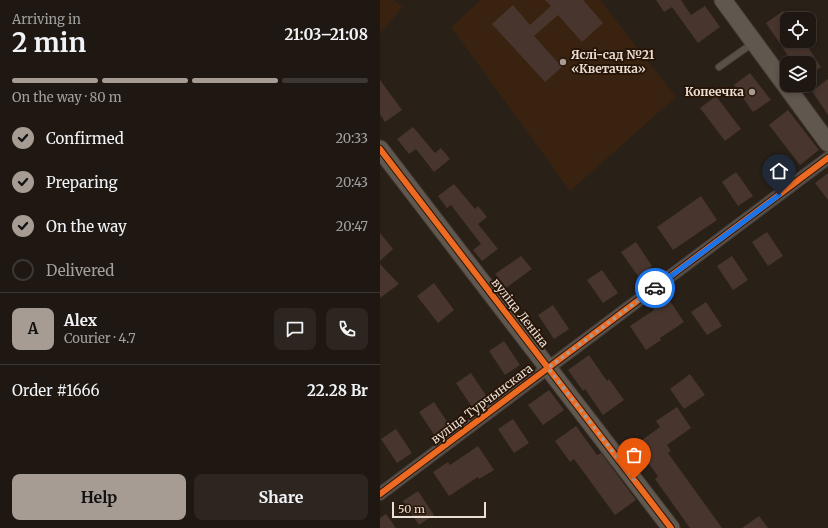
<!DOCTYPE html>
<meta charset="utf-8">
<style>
:root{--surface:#1f1812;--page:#2c2520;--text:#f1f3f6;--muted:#a1a09f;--line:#3c3732;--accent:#a79c93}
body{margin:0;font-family:Merriweather,serif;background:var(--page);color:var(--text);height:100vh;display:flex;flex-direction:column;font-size:15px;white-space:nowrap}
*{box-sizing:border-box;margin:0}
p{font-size:13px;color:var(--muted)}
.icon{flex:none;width:22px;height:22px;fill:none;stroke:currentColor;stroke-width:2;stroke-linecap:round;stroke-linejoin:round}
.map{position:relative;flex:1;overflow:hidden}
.sheet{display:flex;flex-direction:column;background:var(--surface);width:380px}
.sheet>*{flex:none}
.fabs{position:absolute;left:400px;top:12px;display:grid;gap:8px}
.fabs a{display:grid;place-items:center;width:36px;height:36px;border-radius:8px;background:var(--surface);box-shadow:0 2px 6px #0003,0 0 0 1px var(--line);font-size:20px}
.scale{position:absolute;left:12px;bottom:10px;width:94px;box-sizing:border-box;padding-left:4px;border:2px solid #ebded5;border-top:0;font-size:11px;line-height:14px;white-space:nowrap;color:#ebded5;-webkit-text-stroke:3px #271507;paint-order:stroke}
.pin{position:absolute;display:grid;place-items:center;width:34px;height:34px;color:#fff;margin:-41px -17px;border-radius:50% 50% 50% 0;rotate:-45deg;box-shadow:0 0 4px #0007}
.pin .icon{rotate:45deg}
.courier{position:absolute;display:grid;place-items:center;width:40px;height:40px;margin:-20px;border:3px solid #1a73e8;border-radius:50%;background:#fff;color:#222;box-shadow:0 1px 5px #0007}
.headline em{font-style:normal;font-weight:700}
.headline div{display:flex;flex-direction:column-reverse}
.headline{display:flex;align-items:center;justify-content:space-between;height:68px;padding:0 12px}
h1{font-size:26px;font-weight:700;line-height:30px}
.bar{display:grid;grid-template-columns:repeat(4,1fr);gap:6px 4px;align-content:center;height:48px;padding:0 12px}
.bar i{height:5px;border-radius:3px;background:var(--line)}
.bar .selected{background:var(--accent)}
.bar p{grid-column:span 4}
.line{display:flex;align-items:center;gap:10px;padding:0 12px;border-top:1px solid var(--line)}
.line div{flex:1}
.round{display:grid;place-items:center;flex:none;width:42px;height:42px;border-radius:8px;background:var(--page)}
ol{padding:0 12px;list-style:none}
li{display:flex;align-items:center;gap:12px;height:44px}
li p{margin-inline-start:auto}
li .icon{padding:4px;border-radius:50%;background:var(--accent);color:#111;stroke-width:4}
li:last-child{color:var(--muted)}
li i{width:22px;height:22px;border:2px solid var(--line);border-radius:50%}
.primary-button{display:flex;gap:8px;margin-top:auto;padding:8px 12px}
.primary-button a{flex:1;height:46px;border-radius:8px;background:var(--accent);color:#111;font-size:16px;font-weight:700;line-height:46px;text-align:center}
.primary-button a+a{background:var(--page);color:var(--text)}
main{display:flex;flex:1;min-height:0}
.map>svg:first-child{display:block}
</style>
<main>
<section class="sheet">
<div class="headline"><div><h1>2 min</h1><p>Arriving in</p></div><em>21:03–21:08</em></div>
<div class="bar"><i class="selected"></i><i class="selected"></i><i class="selected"></i><i></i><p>On the way · 80 m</p></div>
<ol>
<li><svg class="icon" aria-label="check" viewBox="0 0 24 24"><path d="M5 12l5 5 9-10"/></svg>Confirmed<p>20:33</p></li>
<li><svg class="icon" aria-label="check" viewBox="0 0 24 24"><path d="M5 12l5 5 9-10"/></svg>Preparing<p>20:43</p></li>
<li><svg class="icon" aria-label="check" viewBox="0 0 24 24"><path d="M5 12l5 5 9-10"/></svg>On the way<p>20:47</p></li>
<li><i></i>Delivered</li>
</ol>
<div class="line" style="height:72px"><b class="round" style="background:var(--accent);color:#111">A</b><div><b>Alex</b><p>Courier · 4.7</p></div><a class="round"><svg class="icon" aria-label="chat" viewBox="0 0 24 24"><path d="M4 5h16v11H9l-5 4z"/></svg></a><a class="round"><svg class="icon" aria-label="phone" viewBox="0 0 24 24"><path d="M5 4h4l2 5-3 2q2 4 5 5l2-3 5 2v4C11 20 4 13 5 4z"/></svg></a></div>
<div class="line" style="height:52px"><div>Order #1666</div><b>22.28 Br</b></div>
<div class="primary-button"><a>Help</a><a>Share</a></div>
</section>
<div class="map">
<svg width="448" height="528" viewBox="0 0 448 528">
<rect width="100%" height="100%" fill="#292018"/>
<g fill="#392310">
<polygon points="0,0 14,0 23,7 0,33"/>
<polygon points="101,0 220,0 296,97 190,191 71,27"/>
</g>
<g fill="#48352d">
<polygon points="165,0 203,0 223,23 202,42 178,15 154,36 182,67 165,82 112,24 133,5 150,25 171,6"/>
<polygon points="276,0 302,0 301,0 311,15 325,6 340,27 318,43 292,7 284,12"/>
<polygon points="403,11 407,16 407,41 424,41 441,67 429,75 429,63 413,63 386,23"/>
<polygon points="370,73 391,100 373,112 354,85"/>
<polygon points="448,79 448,115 432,91"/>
<polygon points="0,80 22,110 5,122 0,114"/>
<polygon points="336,96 361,129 345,141 320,108"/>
<polygon points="408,110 439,150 420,165 389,125"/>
<polygon points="33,127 55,153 61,148 70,159 54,172 36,149 29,154 17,139"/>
<polygon points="356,172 373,196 358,206 342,182"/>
<polygon points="448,173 448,200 435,183"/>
<polygon points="74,184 95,209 98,206 107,217 98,224 118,249 102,261 93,250 101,244 71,205 67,208 58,196"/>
<polygon points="321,196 337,220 293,250 277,227"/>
<polygon points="387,232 403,256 388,266 372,242"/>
<polygon points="0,233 13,249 0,261"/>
<polygon points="256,242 272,266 258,276 241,252"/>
<polygon points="141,256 152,269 126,288 115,274"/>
<polygon points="352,256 368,280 353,290 337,266"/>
<polygon points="0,264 19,284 0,298"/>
<polygon points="222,270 238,293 223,303 207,280"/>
<polygon points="54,283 74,310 58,323 37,296"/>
<polygon points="288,298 304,322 280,338 281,340 266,350 250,326 274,310 273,308"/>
<polygon points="326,302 342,326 327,335 311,312"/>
<polygon points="173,305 189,329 174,339 158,315"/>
<polygon points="124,341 140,365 125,375 109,351"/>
<polygon points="209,355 227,381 229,379 244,400 223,415 205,389 203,391 188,370"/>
<polygon points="91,373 107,397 92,407 76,383"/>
<polygon points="310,374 325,395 304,409 290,389"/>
<polygon points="169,390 184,410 163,425 148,405"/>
<polygon points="54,402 70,426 55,436 39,412"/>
<polygon points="297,407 311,428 287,445 291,451 288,453 342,528 310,528 275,479 278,476 255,445 280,427 276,421"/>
<polygon points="133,419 149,443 134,453 118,429"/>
<polygon points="196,426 217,455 221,453 256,500 235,515 194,459 190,462 175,441"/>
<polygon points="16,429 32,453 17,463 1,439"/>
<polygon points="98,446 114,470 99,479 98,477 69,496 53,472 68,462 70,465"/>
<polygon points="38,491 54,515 39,525 23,501"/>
<polygon points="6,514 16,528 0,528 0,518"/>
<polygon points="379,516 388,528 362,528"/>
</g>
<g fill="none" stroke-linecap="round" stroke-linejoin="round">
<defs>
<polyline id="lane" points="339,67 373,43"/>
<polyline id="street" points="0,494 448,158"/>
<g id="secondary">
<polyline points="343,0 448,143"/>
<polyline points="0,149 291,528"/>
</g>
</defs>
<use href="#lane" stroke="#453c37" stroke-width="8"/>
<use href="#street" stroke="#453c37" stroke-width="14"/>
<use href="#secondary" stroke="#453c37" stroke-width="19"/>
<use href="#lane" stroke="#59504a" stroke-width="6"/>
<use href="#street" stroke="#59504a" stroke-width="12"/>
<use href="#secondary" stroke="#60574e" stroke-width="17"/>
<defs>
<g id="cycleway">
<polyline points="0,149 291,528"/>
<polyline points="0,494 448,158"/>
</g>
</defs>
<use href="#cycleway" stroke="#271507" stroke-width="8"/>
<use href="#cycleway" stroke="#ed6a23" stroke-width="6"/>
</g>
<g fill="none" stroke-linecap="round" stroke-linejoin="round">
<polyline stroke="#a79c93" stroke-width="4" stroke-dasharray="0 7.2" points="254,479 168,368 275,288"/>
<polyline stroke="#1a73e8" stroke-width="5" points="275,288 399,195"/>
</g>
<g fill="#a79c93" stroke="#271507" stroke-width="1.5">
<circle cx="183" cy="62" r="4"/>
<circle cx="372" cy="92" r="4"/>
</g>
<g text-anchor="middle" stroke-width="4" stroke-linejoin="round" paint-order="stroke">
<g font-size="12" font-weight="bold" fill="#ebded5" stroke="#271507" text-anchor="start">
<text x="191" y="59">Яслі-сад №21<tspan x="191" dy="14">«Кветачка»</tspan></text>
<text x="364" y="96" text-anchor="end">Копеечка</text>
</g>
<g font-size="12" fill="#ebded5" stroke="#271507">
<text transform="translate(140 313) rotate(52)" y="4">вуліца Леніна</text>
<text transform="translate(102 404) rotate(-37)" y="4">вуліца Турчынскага</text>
</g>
</g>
</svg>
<div class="fabs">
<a><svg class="icon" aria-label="locate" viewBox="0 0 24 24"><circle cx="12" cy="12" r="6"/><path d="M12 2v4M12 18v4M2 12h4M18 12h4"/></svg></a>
<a><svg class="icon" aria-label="layers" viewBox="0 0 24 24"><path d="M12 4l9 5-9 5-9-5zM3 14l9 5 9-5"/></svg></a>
</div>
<div class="scale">50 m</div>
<div class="pin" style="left:254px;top:479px;background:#ea580c"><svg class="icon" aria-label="bag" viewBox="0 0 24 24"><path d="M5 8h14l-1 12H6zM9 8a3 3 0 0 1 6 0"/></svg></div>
<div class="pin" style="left:399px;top:195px;background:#1f2937"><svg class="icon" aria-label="home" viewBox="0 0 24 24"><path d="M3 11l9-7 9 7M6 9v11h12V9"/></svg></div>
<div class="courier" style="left:275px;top:288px"><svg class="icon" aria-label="car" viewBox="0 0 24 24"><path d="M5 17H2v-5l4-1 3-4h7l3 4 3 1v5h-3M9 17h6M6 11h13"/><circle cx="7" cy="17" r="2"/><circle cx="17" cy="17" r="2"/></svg></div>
</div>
</main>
